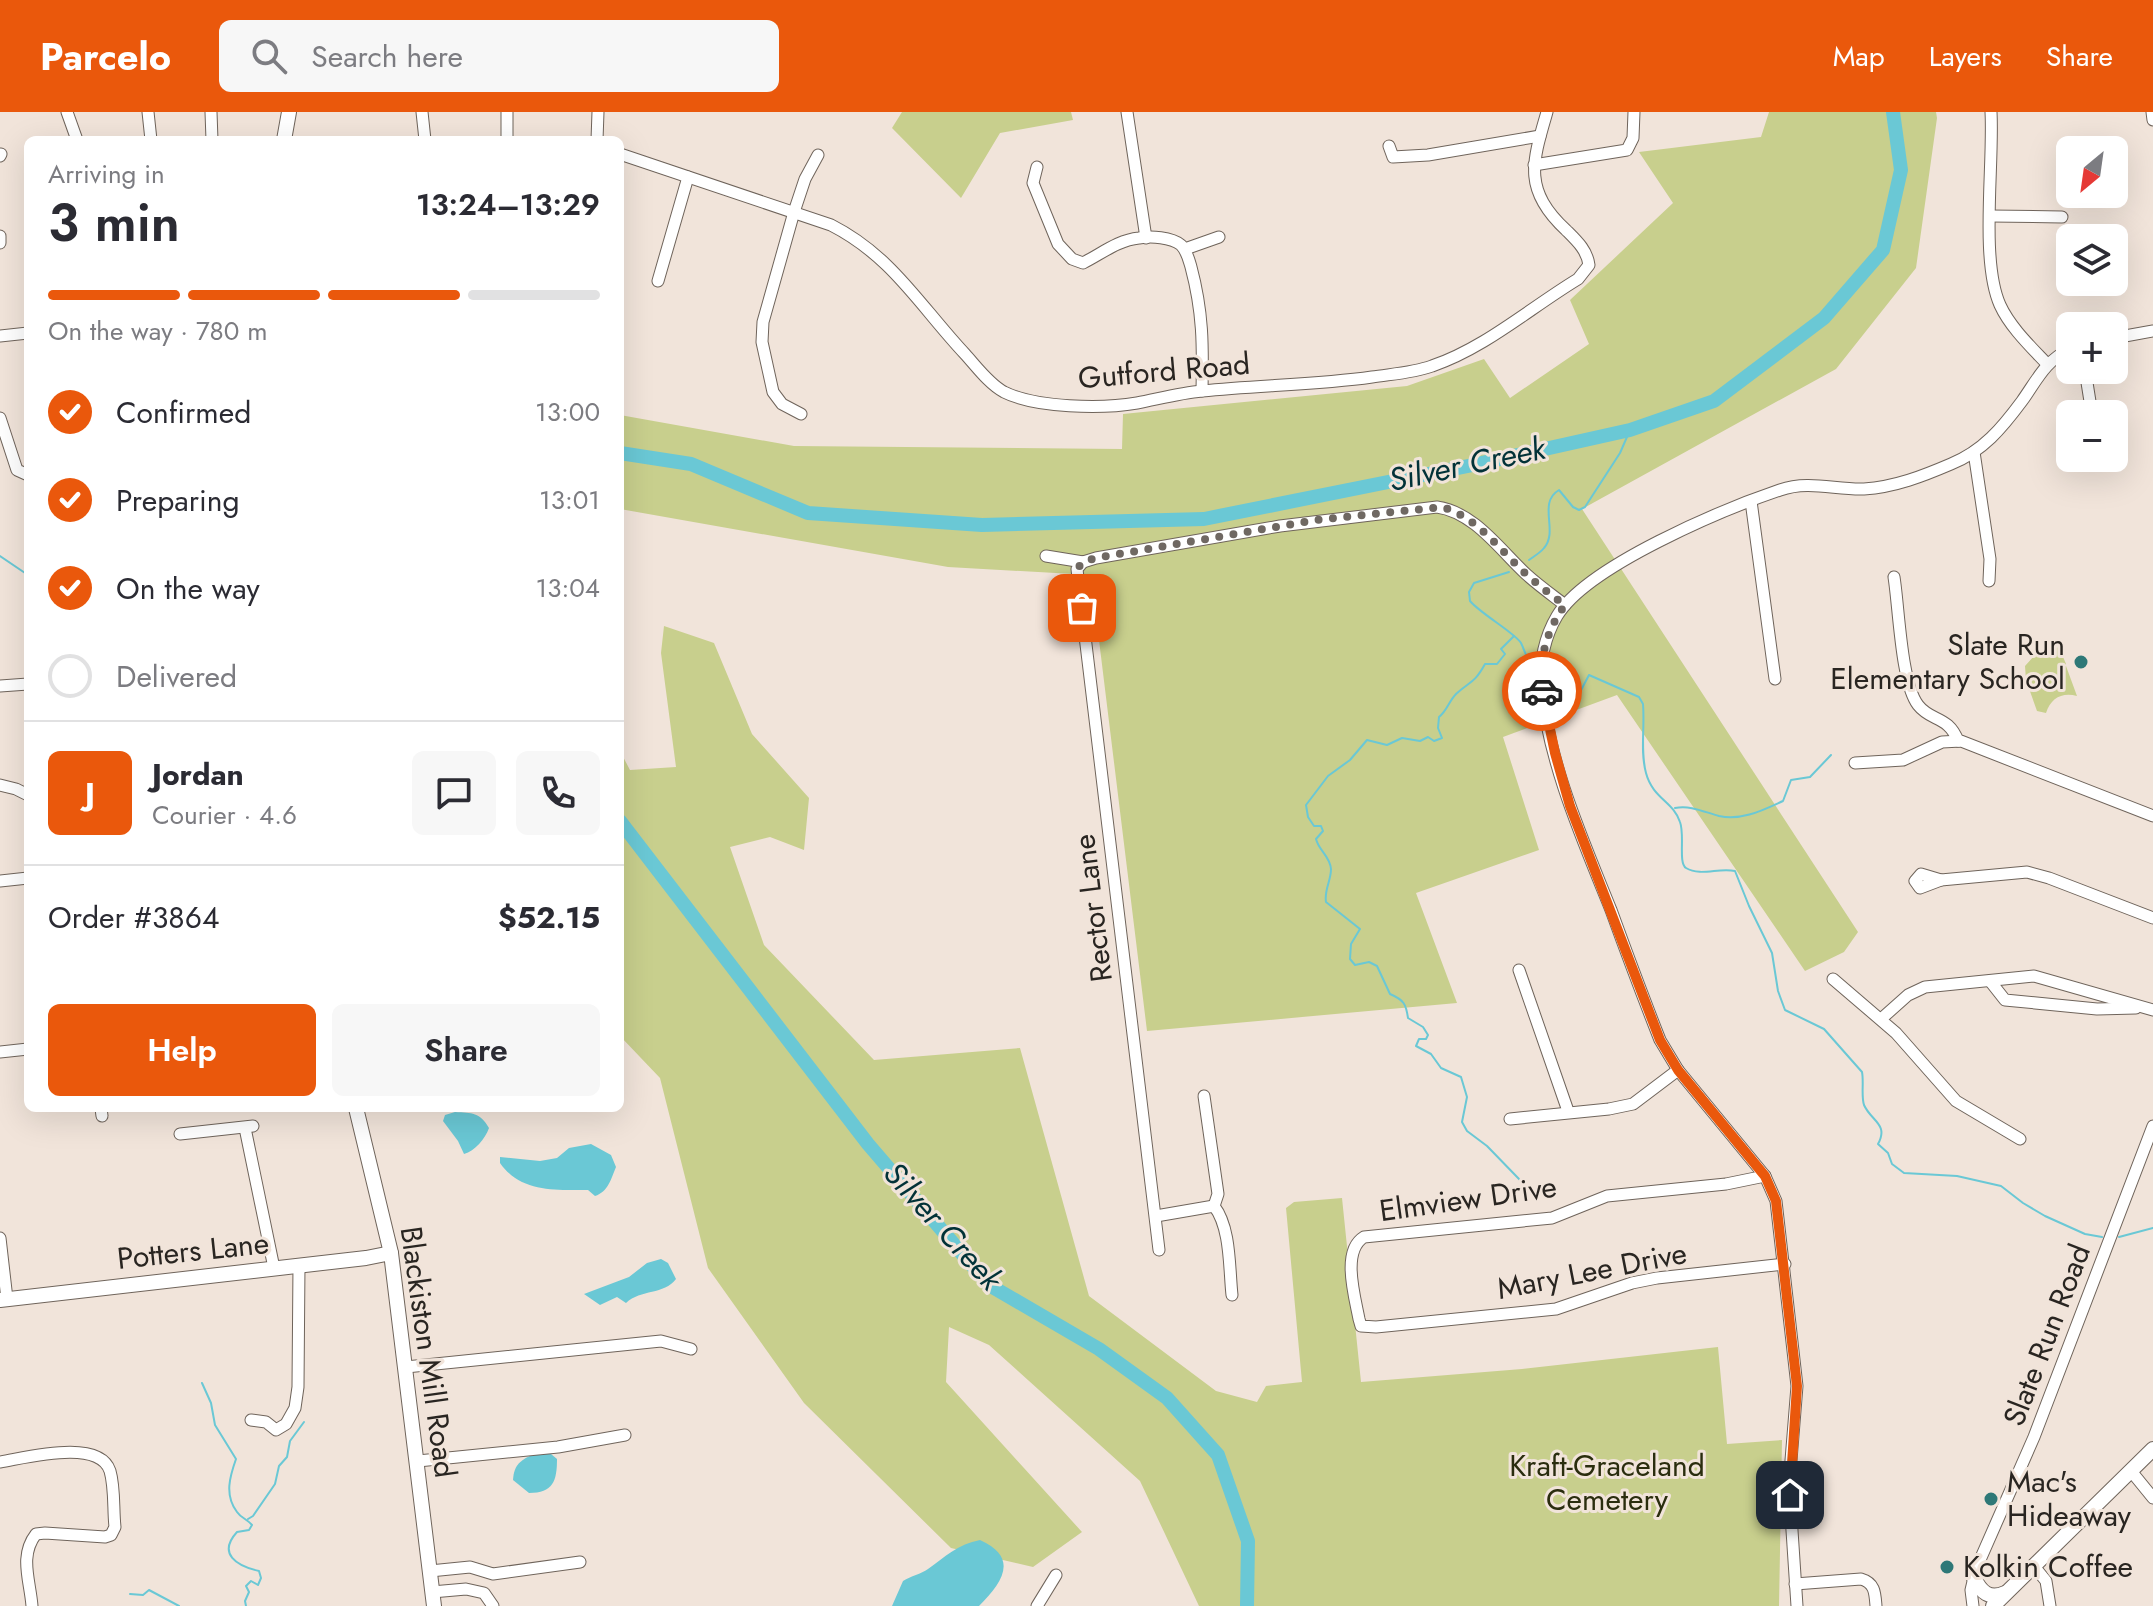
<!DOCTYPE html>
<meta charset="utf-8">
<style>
:root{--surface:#fff;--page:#f7f7f7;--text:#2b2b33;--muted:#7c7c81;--line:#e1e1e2;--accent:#ea580c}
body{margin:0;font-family:Jost,sans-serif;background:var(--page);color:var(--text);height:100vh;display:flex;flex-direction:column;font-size:30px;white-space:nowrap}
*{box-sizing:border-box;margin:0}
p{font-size:26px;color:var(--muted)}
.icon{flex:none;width:44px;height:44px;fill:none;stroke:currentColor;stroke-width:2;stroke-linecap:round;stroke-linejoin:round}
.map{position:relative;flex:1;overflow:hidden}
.panel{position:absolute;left:24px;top:24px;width:600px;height:976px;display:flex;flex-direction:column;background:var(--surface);border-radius:12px;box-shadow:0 8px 32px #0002}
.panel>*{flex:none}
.needle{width:52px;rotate:209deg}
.controls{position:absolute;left:2056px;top:24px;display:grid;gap:16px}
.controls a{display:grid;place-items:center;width:72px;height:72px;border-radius:12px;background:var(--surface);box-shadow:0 8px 32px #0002;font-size:40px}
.pin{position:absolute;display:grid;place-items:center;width:68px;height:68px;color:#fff;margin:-34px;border-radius:16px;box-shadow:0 4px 12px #0006}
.courier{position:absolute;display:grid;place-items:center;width:80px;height:80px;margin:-40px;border:6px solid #ea580c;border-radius:50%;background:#fff;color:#222;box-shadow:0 2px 10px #0007}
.overview em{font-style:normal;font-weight:600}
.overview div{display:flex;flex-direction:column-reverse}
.overview{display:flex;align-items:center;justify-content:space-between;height:136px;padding:0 24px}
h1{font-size:52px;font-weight:600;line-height:60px}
.bar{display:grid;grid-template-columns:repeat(4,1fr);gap:12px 8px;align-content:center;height:96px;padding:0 24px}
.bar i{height:10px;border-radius:6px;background:var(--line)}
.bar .active{background:var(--accent)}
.bar p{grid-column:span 4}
.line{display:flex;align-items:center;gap:20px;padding:0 24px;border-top:2px solid var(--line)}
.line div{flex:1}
.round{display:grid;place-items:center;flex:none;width:84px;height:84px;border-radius:12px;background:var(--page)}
ol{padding:0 24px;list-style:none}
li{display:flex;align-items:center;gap:24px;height:88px}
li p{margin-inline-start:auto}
li .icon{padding:8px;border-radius:50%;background:var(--accent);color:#fff;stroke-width:4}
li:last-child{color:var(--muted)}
li i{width:44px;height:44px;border:4px solid var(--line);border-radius:50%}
.action{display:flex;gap:16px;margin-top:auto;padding:16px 24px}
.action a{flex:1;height:92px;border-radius:12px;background:var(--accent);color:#fff;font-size:32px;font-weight:600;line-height:92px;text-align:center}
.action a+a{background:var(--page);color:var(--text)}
header{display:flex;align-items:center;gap:48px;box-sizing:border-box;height:112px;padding:0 40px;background:var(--accent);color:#fff}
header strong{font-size:38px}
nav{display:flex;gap:44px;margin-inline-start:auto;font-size:28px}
.search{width:560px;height:72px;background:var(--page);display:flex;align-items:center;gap:20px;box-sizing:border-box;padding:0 28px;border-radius:12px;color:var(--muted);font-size:30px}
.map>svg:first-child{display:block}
</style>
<header>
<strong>Parcelo</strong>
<div class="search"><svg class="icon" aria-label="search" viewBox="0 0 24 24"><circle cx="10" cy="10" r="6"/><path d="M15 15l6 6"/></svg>Search here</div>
<nav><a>Map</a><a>Layers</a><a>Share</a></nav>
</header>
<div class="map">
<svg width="2153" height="1494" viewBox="0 0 2153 1494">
<rect width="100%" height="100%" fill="#f1e4da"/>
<g fill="#c8cf8d">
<polygon points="902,0 1071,0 1073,8 1000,21 961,86 892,16"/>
<polygon points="1769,0 1936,0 1937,6 1916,156 1836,257 1582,397 1858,820 1844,840 1805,859 1617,583 1503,625 1539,738 1416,781 1457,891 1147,919 1091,463 948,455 620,397 620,303 794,334 1122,337 1123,302 1407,274 1484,247 1510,286 1589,232 1570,188 1673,91 1639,40 1761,25"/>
<polygon points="664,514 714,531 752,622 809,686 804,738 770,725 730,735 764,833 874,948 1020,936 1089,1184 1216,1279 1257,1290 1266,1274 1302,1270 1286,1096 1294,1090 1342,1086 1361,1270 1522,1257 1718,1235 1727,1332 1782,1328 1779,1494 1199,1494 1140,1369 989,1233 949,1215 946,1270 1082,1420 1033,1455 951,1436 804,1291 708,1156 660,966 620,924 620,639 630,658 676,655 661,541"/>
<path d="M2059,535L2066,552L2063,555L2066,554L2077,584C2062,580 2051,586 2046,601L2037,599L2026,568L2025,554L2034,544Z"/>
</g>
<g fill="#6ac8d5">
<path d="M455,1000C472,1001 480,1000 489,1016C485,1027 475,1039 464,1042L458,1029L443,1009L445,1003Z"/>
<path d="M591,1032L611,1043L616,1055C611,1067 608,1080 595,1084L588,1078C556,1078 521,1081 500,1051V1045L540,1049L557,1046L569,1036Z"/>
<path d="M661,1147L668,1151L676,1167C664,1183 641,1177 626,1191L617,1185L600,1193L584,1182L629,1165L647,1151Z"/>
<path d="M534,1342H551L557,1347C557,1369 553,1381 529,1381L513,1368C514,1352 521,1348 534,1342Z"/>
<path d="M980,1428C1020,1446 1002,1471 979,1494H892L903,1469C911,1464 921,1462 928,1457C945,1445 958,1432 980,1428Z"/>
</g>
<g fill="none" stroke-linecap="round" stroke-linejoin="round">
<g stroke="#6ac8d5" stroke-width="2">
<polyline points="0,444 28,463"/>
<path d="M1529,448C1533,445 1540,441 1544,436C1559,419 1537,391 1559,378L1573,395L1579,398L1585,395L1620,341L1630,318"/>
<path d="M1509,460L1474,471L1469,480L1470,489C1481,502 1515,521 1521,531C1526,541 1525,546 1535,552"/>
<path d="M1514,524L1501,537L1505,542L1497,552H1485C1474,572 1470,569 1456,582C1449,589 1447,599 1439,605L1438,616L1442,626L1434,629L1428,625L1420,629L1402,626L1387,633L1367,628L1350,648L1328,664L1306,693L1308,705L1314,714H1321L1323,719L1316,727C1319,739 1330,744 1331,757C1331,769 1324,778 1326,790L1360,817L1351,832L1350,847L1355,853L1369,850L1377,854L1390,882C1404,888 1406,892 1408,906L1423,915L1428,923L1426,927H1419L1416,934L1431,942L1441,956L1461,965L1467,985L1462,1010L1467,1019L1487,1034L1520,1068"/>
<path d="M1549,557L1560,563C1563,575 1566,581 1578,584L1589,563L1639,585L1643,592C1645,615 1640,639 1646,661C1653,687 1673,689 1680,710C1685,723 1678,751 1686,756C1701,765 1719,755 1735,759L1749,794L1772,841L1778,879L1785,898L1824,917L1862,960C1864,970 1861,984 1864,993C1871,1009 1889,1012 1878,1032L1888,1041L1892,1052L1904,1061L1957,1064L2001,1074L2023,1091L2045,1104L2085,1122L2102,1125"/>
<path d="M1675,696C1691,693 1704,700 1719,704C1742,709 1763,698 1783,689L1791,668L1810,665L1831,643"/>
<polyline points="2119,1125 2153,1116"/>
<path d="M202,1271L211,1291L215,1313L236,1347C230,1364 224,1383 237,1400C241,1406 247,1407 252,1413L249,1418L237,1420C217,1442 237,1454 259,1459L261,1466L258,1473L251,1469L246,1474L249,1480L245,1489L246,1494"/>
<polyline points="248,1407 253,1404 275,1372 279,1354 287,1345 290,1329 304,1310"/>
<polyline points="130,1482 143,1483 149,1478 179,1494"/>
</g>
<g stroke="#6ac8d5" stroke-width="14">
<polyline points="620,341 691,352 808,401 982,413 1204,407 1468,354 1630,318 1714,289 1824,206 1883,138 1901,58 1893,0"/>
<polyline points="620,709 868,1032 989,1173 1099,1237 1167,1286 1218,1343 1248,1429 1247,1494"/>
</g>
<defs>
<g id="minor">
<polyline points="67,0 77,28"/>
<polyline points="148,0 151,28"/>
<polyline points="211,0 212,28"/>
<polyline points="422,0 425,28"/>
<polyline points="507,0 507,28"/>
<polyline points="1127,0 1146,126"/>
<path d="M1991,0C1994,52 1980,148 2000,193C2010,215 2031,235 2047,252"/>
<polyline points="2152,0 2153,8"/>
<polyline points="597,28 598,0"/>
<polyline points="1389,34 1393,45 1428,43 1540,24"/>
<path d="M620,42L831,113C892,144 920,194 965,242C976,254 989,272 1004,280C1036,296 1102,297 1137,291C1158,287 1180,281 1202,279C1259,273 1316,273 1372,265C1391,262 1413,261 1432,254C1485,236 1530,196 1578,167L1589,153C1587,138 1577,129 1566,118C1523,78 1532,51 1547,0"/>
<polyline points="0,44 1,42"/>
<polyline points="1534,53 1627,38 1633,26 1634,0"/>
<path d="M1037,55L1033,71L1058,132L1072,147L1083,151C1101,142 1118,128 1139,126C1151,124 1171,125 1181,133C1187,139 1189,148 1191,155C1203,200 1203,233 1202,279"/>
<polyline points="1990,104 2062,105"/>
<polyline points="0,124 0,131"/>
<polyline points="1185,137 1219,125"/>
<polyline points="658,169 688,65"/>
<polyline points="0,224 28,221"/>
<polyline points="2114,226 2153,219"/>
<polyline points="2085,258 2092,302"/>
<polyline points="801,302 782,292 773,280 762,230 763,210 794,100 805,67 818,43"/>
<polyline points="0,306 17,358 28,363"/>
<polyline points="1974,340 1990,447 1989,469"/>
<polyline points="2096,350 2096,346"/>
<polyline points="1751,389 1775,567"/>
<path d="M1046,444L1083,450L1096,446L1280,414L1437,395C1474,400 1500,438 1526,462C1538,473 1552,483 1565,493"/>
<polyline points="1083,450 1077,457 1078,466 1159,1138"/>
<path d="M1894,465C1899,496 1901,571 1918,593C1931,610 1948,603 1958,629"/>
<polyline points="0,574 28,572"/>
<polyline points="1855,651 1903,648 1942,630 1961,629 2153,704"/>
<polyline points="0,673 16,677 28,683"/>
<polygon points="1921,762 1941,768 1920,776 1915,769"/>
<polyline points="1941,768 2027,760 2049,766 2153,806"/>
<polyline points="0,769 28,766"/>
<polyline points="1519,858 1568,999"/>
<polyline points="1833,867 1896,921 1956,989 2020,1027"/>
<polyline points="1990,869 2005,888 2097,897 2136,896"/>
<polyline points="1881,907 1908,883 1925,875 2034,864 2153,898"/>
<polyline points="0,940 28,937"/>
<polyline points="1204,984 1218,1082 1214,1094"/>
<polyline points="101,996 102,1004"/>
<polyline points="1510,1007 1609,997 1633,992 1678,958"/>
<polyline points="245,1016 274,1156"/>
<polyline points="180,1022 253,1014"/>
<path d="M1765,1064L1726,1072L1607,1084L1552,1106L1364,1125C1341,1139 1355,1185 1359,1207L1361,1214L1376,1215L1556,1197L1632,1171L1657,1166L1785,1152"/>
<path d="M1156,1104L1214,1094C1231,1116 1229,1156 1232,1183"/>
<polyline points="0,1126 7,1187"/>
<polyline points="406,1255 661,1229 691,1237"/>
<polyline points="251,1308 266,1310 276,1318 286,1312 295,1296 298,1275 299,1153"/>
<polyline points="418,1349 558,1335 625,1323"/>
<path d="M0,1350C26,1346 99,1326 110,1359C115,1376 113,1398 115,1415L111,1423L105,1425L45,1421L36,1422C19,1444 30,1468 32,1494"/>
<polyline points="2131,1359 2153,1386"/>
<polyline points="2033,1453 2046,1469 2050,1494"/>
<polyline points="430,1459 470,1455 493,1462 580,1450"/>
<path d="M1795,1472L1861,1467C1875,1471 1875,1481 1876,1494"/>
<polyline points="432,1480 466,1477 484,1481 493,1494"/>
<polyline points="1037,1494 1056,1463"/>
<path d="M1797,1494L1789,1373L1797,1274L1776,1089L1765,1064L1678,958L1660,928C1643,885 1627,842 1611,798C1582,726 1549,652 1541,574C1539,551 1545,524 1557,504C1587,454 1724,397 1780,378C1809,368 1835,378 1864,377C1895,375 1923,364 1951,352C1983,339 2002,316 2022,289C2037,268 2045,249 2070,237"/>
<polyline points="1973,1494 1971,1478 1976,1457 2034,1325 2153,1014"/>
</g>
<g id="major">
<polyline points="284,28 289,0"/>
<polyline points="356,996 391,1141 434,1494"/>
<polyline points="0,1188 366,1146 391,1141"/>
<path d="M1974,1466C1981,1480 1989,1488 2005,1481"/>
<polyline points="1993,1494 2153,1337"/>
</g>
</defs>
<use href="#minor" stroke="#6f645b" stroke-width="13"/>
<use href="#major" stroke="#6f645b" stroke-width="16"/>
<use href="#minor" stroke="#fff" stroke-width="11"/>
<use href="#major" stroke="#fff" stroke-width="14"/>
</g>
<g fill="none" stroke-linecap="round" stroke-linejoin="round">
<path stroke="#6f6862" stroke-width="8" stroke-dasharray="0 14.4" d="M1082,496L1077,457L1083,450L1096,446L1316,408L1442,395C1477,405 1500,438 1525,461C1538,473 1551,483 1565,493C1547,517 1538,549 1542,579"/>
<polyline stroke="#ea580c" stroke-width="10" points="1542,579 1555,641 1570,694 1660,928 1678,958 1765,1064 1776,1089 1797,1274 1790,1383"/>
</g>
<g fill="#2e7877" stroke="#f1e4da" stroke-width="3">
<circle cx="2081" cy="550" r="8"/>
<circle cx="1991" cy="1387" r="8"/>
<circle cx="1947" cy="1455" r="8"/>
</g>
<g text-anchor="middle" stroke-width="6" stroke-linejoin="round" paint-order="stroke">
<g font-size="30" fill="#292521" stroke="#f1e4da">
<text transform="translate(1164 259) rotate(-5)" y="10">Gutford Road</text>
<text transform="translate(1093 796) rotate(-97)" y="10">Rector Lane</text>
<text transform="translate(1468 1087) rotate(-8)" y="10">Elmview Drive</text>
<text transform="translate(193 1139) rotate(-6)" y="10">Potters Lane</text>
<text transform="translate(1592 1159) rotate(-11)" y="10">Mary Lee Drive</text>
<text transform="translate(2047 1223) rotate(-69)" y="10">Slate Run Road</text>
<text transform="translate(428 1240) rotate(82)" y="10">Blackiston Mill Road</text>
</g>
<g font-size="30" fill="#292521" stroke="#f1e4da" text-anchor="start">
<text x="2065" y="543" text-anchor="end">Slate Run<tspan x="2065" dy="34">Elementary School</tspan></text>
<text x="2007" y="1380">Mac's<tspan x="2007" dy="34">Hideaway</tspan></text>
<text x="1963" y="1465">Kolkin Coffee</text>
</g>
<g font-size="30" fill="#2a2d0e" stroke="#f1e4da">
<text x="1607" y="1364">Kraft-Graceland<tspan x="1607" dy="34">Cemetery</tspan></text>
</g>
<g font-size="32" font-style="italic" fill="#023238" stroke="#f1e4da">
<text transform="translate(1467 352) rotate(-12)" y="11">Silver Creek</text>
<text transform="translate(943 1114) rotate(48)" y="11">Silver Creek</text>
</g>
</g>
</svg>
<div class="controls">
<a><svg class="needle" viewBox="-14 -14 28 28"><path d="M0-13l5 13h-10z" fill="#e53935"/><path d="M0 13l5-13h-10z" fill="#7c7c81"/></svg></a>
<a><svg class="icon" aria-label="layers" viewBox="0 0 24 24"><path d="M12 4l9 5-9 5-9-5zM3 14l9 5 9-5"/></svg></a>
<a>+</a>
<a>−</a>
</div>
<div class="pin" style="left:1082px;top:496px;background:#ea580c"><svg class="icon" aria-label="bag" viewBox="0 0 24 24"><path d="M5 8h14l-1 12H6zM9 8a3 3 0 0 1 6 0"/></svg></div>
<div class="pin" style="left:1790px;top:1383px;background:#1f2937"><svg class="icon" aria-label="home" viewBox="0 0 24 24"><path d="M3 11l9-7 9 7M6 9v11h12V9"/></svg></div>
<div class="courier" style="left:1542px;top:579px"><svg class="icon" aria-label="car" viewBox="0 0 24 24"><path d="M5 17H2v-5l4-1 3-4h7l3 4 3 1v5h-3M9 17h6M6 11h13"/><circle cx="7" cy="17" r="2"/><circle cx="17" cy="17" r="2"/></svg></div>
<section class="panel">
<div class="overview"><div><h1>3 min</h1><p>Arriving in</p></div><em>13:24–13:29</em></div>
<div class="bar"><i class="active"></i><i class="active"></i><i class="active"></i><i></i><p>On the way · 780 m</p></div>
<ol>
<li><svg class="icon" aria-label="check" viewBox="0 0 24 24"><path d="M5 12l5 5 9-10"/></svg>Confirmed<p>13:00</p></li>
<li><svg class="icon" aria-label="check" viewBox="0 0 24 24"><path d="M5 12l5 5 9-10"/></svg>Preparing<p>13:01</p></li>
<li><svg class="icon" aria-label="check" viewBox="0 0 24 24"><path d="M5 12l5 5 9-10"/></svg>On the way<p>13:04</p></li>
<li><i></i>Delivered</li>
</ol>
<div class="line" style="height:144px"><b class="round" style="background:var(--accent);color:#fff">J</b><div><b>Jordan</b><p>Courier · 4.6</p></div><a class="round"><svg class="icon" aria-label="chat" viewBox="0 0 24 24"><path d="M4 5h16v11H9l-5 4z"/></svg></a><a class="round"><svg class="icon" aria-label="phone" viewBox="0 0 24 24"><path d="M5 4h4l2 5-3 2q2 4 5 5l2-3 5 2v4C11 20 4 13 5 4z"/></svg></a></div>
<div class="line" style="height:104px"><div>Order #3864</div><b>$52.15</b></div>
<div class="action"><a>Help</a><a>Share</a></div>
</section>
</div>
